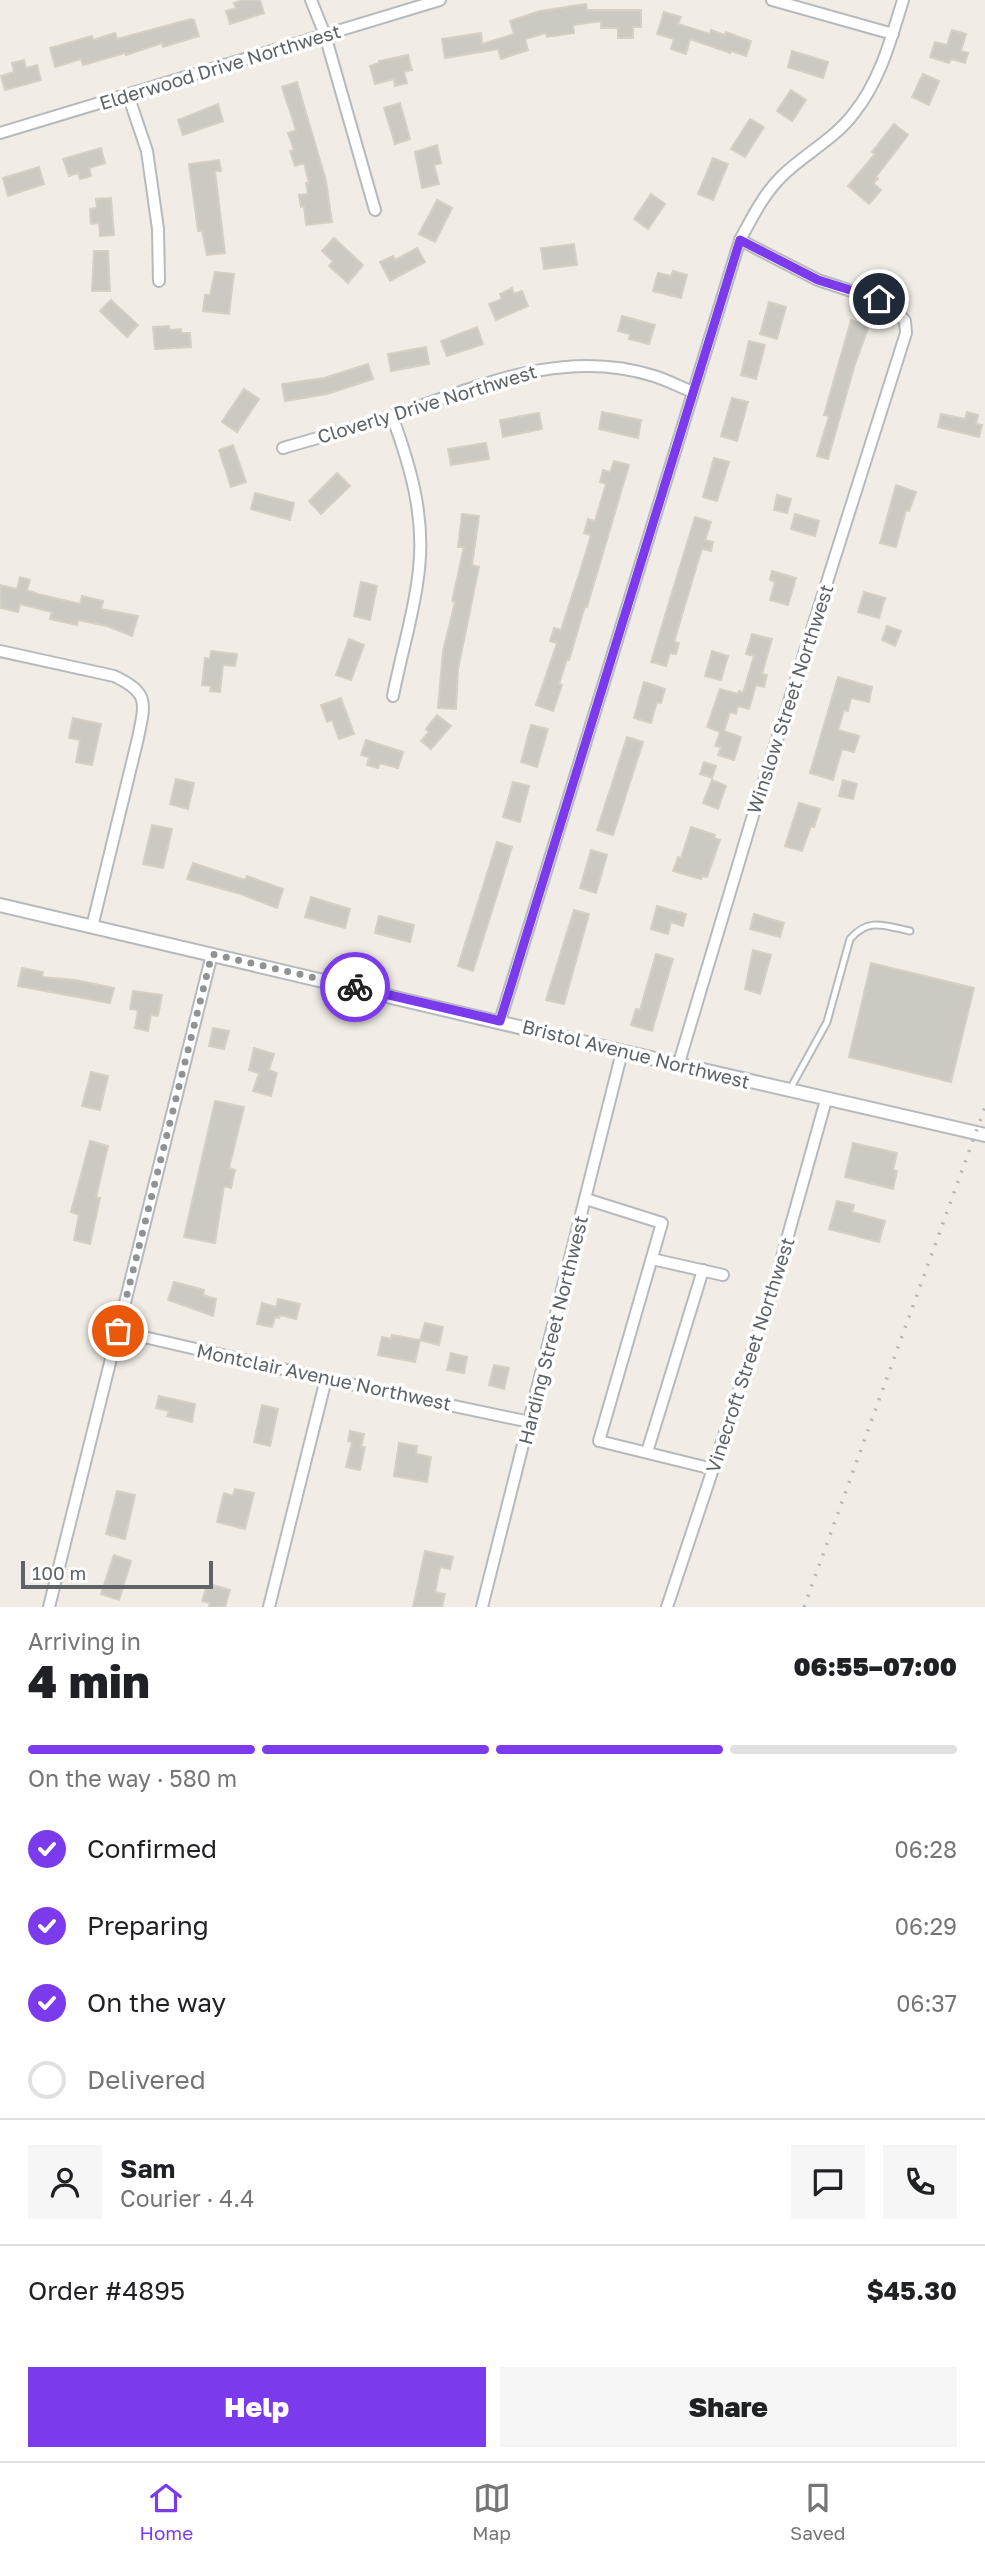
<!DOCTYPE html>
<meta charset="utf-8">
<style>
:root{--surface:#fff;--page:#f6f6f6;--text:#202124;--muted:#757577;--line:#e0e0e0;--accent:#7c3aed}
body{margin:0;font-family:"Golos Text",sans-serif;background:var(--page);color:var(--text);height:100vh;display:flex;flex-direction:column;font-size:26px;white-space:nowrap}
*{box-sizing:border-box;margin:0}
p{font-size:23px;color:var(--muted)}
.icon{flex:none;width:38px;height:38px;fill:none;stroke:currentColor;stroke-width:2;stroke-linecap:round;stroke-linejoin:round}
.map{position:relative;height:1607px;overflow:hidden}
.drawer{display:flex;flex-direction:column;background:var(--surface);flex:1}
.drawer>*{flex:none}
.scale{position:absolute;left:21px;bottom:18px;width:192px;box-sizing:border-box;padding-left:7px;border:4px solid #5e6367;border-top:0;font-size:19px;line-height:24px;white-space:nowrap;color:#5e6367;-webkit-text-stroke:5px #fff;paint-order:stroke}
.pin{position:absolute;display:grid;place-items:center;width:60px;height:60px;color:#fff;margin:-30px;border:4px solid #fff;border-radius:50%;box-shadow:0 2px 7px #0007}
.courier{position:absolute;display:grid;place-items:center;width:70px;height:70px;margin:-35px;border:5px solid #7c3aed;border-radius:50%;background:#fff;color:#222;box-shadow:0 2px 9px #0007}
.headline em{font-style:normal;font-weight:800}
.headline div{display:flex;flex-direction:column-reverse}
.headline{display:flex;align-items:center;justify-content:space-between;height:119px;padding:0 28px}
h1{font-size:46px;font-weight:800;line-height:52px}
.bar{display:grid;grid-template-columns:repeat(4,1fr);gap:10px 7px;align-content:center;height:84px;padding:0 28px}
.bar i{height:9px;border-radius:5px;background:var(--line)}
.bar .active{background:var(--accent)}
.bar p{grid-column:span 4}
.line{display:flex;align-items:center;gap:18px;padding:0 28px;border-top:2px solid var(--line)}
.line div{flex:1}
.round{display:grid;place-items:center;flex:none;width:74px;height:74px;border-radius:0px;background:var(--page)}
ol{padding:0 28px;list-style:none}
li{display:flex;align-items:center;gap:21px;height:77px}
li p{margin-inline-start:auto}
li .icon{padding:7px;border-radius:50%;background:var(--accent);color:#fff;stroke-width:4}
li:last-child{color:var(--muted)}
li i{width:38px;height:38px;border:4px solid var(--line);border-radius:50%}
.button{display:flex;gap:14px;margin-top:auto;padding:14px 28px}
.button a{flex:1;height:80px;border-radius:0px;background:var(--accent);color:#fff;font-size:28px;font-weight:800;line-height:80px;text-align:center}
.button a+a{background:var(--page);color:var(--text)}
.tabs{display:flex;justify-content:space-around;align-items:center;height:98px;border-top:2px solid var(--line);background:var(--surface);font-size:19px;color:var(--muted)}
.tabs a{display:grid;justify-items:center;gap:4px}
.tabs .active{color:var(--accent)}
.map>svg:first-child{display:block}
</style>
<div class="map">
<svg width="985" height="1607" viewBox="0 0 985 1607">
<rect width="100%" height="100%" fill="#f1ede6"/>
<g fill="#ccc8c2" stroke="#d6cfc4" stroke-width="2">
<polygon points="243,0 260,0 264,13 230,24 226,11 236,8 234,3"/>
<polygon points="586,4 587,10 641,10 641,27 633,27 633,38 618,38 618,28 601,28 601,21 573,25 574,33 547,37 546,33 525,39 528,50 501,59 498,49 445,58 442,39 481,33 482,44 514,34 510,21 540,11"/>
<polygon points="664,12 681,17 678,24 710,34 711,30 725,35 726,32 751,41 746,56 731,51 730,53 690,39 686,54 671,49 674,39 657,34"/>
<polygon points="191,19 194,20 199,36 163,47 162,43 126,55 125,53 83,65 81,59 55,67 50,48 92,36 93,40 115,33 117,39"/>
<polygon points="952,30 966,34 961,51 968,53 965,63 951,59 949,63 930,57 935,42 947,45"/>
<polygon points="792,51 828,62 823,78 788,67"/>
<polygon points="408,55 412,70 404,72 407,83 395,86 394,79 375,84 370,66 379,63 379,61"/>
<polygon points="24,60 26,68 37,65 41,80 5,90 1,76 14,72 12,63"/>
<polygon points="923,74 939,81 929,105 912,97"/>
<polygon points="297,82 326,181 332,222 306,225 304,206 301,207 299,195 308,194 306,183 309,183 304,163 295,166 290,151 294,150 288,133 296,130 282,87"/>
<polygon points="791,90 806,100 792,121 777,111"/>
<polygon points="400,103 410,139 395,144 384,108"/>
<polygon points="218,104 223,121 183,135 178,120"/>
<polygon points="750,119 764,127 745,157 731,149"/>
<polygon points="894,124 908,135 876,177 878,179 873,183 881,190 869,204 848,186 875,154 872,152"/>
<polygon points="437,145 441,163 434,165 439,184 422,188 415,152"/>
<polygon points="101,148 105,163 89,168 91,176 80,179 78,173 69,176 63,159"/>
<polygon points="713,158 728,164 713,200 698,194"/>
<polygon points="219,160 221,171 215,171 225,253 207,255 202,231 198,231 189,164"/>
<polygon points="39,167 44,184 8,196 3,178"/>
<polygon points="651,194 665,204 648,229 634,219"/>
<polygon points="111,198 114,235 100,236 99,223 91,224 90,209 97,208 96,199"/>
<polygon points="437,200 452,208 435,242 419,234"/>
<polygon points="334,238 363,265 348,283 329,266 333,261 322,251"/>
<polygon points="574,244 577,265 544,269 541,248"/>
<polygon points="417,248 425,262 390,281 380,262 393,256 395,260"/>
<polygon points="94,251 108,251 110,291 92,291"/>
<polygon points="673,271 687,275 681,298 653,291 658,273 671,276"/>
<polygon points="215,272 234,274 229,314 203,311 205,295 210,295"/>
<polygon points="512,288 514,294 522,291 528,306 496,320 489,304 502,299 500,294"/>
<polygon points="111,300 138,325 127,337 100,311"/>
<polygon points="769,302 786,307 777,339 760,334"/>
<polygon points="622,316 655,325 649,344 629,339 630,334 618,331"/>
<polygon points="851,320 869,326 855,364 828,459 817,456 829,416 824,415"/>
<polygon points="169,326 169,330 181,329 181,333 190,333 191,347 155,349 153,327"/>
<polygon points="477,327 483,344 447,356 441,341"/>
<polygon points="749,341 765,345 756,379 741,375"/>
<polygon points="426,347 429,364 391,371 388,354"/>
<polygon points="368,364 373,379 327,394 285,401 282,384 324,378"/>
<polygon points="244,389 259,399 237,432 222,422"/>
<polygon points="732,398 748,402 737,441 721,436"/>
<polygon points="602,412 641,420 638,438 599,429"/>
<polygon points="967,412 978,415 976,424 982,425 979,437 938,427 941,414 965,419"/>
<polygon points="539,413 542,429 503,437 500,420"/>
<polygon points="486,443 489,459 451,465 448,449"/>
<polygon points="233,445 246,482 231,487 219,450"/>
<polygon points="714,458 729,462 717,501 703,497"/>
<polygon points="614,461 629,465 587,607 585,606 569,660 567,659 559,684 562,685 553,711 536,705 557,643 550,641 554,628 561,630 582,565 591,535 584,533 588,519 595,521 606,484 600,482 603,470 610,472"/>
<polygon points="337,473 350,486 321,514 309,501"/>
<polygon points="896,485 916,492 909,511 906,510 896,547 880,543"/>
<polygon points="255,493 294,503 290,520 251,509"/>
<polygon points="777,495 791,499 787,513 774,510"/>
<polygon points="462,514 479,516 472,565 479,567 458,669 456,709 438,708 443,651 455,602 452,601 464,547 458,547"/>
<polygon points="795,514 819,521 815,536 791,529"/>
<polygon points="695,517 711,522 705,540 713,542 711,551 702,549 699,558 674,642 679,643 676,654 670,653 666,666 651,662"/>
<polygon points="772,571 796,578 788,605 770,600 775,582 770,580"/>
<polygon points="20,577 30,580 27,590 38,594 80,604 82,596 103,601 101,609 138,616 132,636 107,626 78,620 77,625 50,619 52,612 20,604 18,612 1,608 0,585 17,589"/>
<polygon points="361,582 377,586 370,620 354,616"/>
<polygon points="864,592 885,598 879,618 858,612"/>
<polygon points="887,626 901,631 895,646 882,640"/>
<polygon points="752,634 772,639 762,674 767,675 764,687 756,685 749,709 738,706 736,714 730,712 724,731 741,737 734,760 718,755 721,747 715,746 720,732 707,727 720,689 738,694 739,691 743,693 754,656 746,654"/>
<polygon points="349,639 364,645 351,680 336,675"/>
<polygon points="211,651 237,654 235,666 223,665 220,692 210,691 211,686 202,685 205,658 210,659"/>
<polygon points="712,651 728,656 721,680 705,676"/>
<polygon points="838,677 872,687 869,702 851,698 848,711 844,710 838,730 859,736 854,752 842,749 833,780 810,773"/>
<polygon points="644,682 665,689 661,703 657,702 651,723 634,718"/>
<polygon points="341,698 354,734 339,739 332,720 327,722 321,705"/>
<polygon points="437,715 451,726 431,749 421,741 429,732 426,729"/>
<polygon points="73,718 101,724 92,765 76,762 80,740 69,738"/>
<polygon points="531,725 548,729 537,767 521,762"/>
<polygon points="627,737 643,742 613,835 597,830"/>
<polygon points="366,740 403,752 398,768 380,763 378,768 367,765 369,757 361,755"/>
<polygon points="704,762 716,766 712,778 700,774"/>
<polygon points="176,779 194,783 188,809 170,804"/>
<polygon points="712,780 726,786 718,809 703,803"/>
<polygon points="843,780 857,784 853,799 839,796"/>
<polygon points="513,782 529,786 520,822 503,817"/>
<polygon points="799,803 820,809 814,827 811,826 802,851 785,846"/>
<polygon points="152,825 172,829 163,868 143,864"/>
<polygon points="691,827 715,835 714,838 720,840 707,877 702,876 701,879 673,871 678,857 681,858"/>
<polygon points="497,842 512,847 473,971 458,966"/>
<polygon points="591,850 607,855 596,893 580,888"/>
<polygon points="193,863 245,880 247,876 283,889 277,908 241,894 187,879"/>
<polygon points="311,897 350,909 345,928 305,917"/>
<polygon points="657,906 686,914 683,926 671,922 668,934 651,929"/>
<polygon points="574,910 589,914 564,1004 546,1000"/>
<polygon points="754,914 784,923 780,937 750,929"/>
<polygon points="379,916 414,925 410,942 375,933"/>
<polygon points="753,950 771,955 760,994 745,989"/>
<polygon points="656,954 673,959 652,1031 631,1025 636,1009 640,1010"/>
<polygon points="871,963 974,988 951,1082 849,1057"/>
<polygon points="22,968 43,972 42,977 75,980 114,988 110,1003 18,986"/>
<polygon points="133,991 162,995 158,1016 151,1015 148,1031 135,1028 138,1010 130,1009"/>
<polygon points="213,1028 229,1031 224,1049 209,1046"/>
<polygon points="254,1048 274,1054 269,1070 277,1073 271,1096 253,1091 259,1073 249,1070"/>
<polygon points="91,1072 108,1076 100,1110 82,1106"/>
<polygon points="215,1101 244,1107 229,1168 235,1170 231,1188 224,1186 215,1243 184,1237"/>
<polygon points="90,1141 108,1146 96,1197 100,1198 90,1244 74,1240 79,1215 71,1212"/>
<polygon points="853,1143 897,1153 893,1170 897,1171 893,1189 845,1177"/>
<polygon points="837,1201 854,1205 852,1212 885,1221 879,1242 829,1229"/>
<polygon points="174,1282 204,1290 203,1295 216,1299 213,1316 168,1300"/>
<polygon points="278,1299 300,1304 296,1319 280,1315 279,1318 275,1317 272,1327 257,1324 262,1303 276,1307"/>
<polygon points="425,1323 443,1327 439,1345 420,1340"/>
<polygon points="392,1335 420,1340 415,1362 378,1355 382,1337 391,1339"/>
<polygon points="451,1353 467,1357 464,1373 447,1370"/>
<polygon points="494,1365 509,1368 504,1389 489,1385"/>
<polygon points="159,1396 195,1404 192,1422 167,1416 169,1411 156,1408"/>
<polygon points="262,1405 278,1409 270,1446 254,1442"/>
<polygon points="350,1431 364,1434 361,1447 365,1447 360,1470 346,1467 352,1442 348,1441"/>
<polygon points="399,1443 417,1446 416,1454 431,1457 427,1482 394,1476"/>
<polygon points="235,1489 254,1493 245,1529 217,1522 224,1493 233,1496"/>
<polygon points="117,1491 135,1495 125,1539 106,1534"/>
<polygon points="425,1551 453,1557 450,1569 440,1567 435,1592 445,1594 442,1607 413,1607"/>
<polygon points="114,1555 131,1561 119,1600 101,1594"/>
<polygon points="213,1585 230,1590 225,1607 209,1607 210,1603 202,1601 206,1588 211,1589"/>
</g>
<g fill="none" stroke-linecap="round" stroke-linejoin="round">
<defs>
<path id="service" d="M790,1089L827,1022L850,939C869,917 885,926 910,931"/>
<g id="minor">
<polyline points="311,0 325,35 375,210"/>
<polyline points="772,0 893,34"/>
<polyline points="128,95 147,151 158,229 159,281"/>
<polyline points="0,133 440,0"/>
<path d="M392,416C410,465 425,515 419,569C415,611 401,654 393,696"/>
<path d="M283,448C320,437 358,427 395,415C479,386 564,347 654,376C667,380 680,387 693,392"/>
<path d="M0,651L114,676C150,693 145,703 138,738L92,927"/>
<path d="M500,1021L740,240C752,218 763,195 781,177C804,154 835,139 854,113C880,81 891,39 903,0"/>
<polyline points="678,1066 754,812 906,333 905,321 891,304 818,280 740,240"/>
<polyline points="586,1199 662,1223 599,1441 713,1469"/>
<polyline points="652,1259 723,1275"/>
<polyline points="118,1331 326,1379 530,1422"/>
<polyline points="647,1452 703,1270"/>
<polyline points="49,1607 212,954"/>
<polyline points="269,1607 326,1379"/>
<polyline points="482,1607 622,1052"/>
<polyline points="667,1607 773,1289 826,1100"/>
</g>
<path id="tertiary" d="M0,905C329,981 656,1061 985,1135"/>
</defs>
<use href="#service" stroke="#b7babd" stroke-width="9"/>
<use href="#minor" stroke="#b7babd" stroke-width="14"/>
<use href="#tertiary" stroke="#b7babd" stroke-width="16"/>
<use href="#service" stroke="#fff" stroke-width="5"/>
<use href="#minor" stroke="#fff" stroke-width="10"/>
<use href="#tertiary" stroke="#fff" stroke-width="12"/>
<polyline stroke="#b5b6b7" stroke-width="3.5" stroke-dasharray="2 9" stroke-linecap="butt" points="804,1607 985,1107"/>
</g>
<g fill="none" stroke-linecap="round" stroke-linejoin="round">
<polyline stroke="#919393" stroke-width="7" stroke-dasharray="0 12.6" points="118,1331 212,954 355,987"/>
<polyline stroke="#7c3aed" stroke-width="9" points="355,987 500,1021 740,240 818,280 879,299"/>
</g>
<g text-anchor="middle" stroke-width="7" stroke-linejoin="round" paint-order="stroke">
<g font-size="19" fill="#5e6367" stroke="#fff">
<text transform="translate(220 67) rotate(-17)" y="7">Elderwood Drive Northwest</text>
<text transform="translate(427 404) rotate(-17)" y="7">Cloverly Drive Northwest</text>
<text transform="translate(790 699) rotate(-72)" y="7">Winslow Street Northwest</text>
<text transform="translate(636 1054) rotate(14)" y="7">Bristol Avenue Northwest</text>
<text transform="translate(553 1330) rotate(-76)" y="7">Harding Street Northwest</text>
<text transform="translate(750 1355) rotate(-72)" y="7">Vinecroft Street Northwest</text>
<text transform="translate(324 1377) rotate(12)" y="7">Montclair Avenue Northwest</text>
</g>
</g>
</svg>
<div class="scale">100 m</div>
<div class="pin" style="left:118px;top:1331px;background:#ea580c"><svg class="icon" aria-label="bag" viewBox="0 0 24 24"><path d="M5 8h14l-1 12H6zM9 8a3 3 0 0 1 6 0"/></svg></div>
<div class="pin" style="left:879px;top:299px;background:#1f2937"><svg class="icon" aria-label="home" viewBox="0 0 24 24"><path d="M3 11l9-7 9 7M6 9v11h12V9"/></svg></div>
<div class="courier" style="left:355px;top:987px"><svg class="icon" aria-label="bike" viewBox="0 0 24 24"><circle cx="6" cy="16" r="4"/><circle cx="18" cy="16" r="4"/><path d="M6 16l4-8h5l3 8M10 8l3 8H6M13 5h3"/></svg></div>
</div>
<section class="drawer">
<div class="headline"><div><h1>4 min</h1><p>Arriving in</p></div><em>06:55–07:00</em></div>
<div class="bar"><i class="active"></i><i class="active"></i><i class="active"></i><i></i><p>On the way · 580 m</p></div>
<ol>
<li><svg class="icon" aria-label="check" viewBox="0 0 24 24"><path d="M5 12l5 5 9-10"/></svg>Confirmed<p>06:28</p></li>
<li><svg class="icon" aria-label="check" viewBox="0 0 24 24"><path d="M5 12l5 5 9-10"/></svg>Preparing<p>06:29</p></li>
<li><svg class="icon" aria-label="check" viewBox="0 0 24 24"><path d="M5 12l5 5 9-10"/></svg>On the way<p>06:37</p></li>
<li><i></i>Delivered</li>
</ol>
<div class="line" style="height:126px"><a class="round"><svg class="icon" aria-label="person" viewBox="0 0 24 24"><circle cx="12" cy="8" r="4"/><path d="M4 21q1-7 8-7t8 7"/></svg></a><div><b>Sam</b><p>Courier · 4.4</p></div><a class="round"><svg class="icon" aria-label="chat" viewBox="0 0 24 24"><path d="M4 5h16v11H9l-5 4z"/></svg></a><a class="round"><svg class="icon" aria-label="phone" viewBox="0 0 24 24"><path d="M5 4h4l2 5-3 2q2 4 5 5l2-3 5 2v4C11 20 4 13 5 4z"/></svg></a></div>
<div class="line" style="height:91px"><div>Order #4895</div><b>$45.30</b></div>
<div class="button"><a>Help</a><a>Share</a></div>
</section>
<nav class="tabs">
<a class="active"><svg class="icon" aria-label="home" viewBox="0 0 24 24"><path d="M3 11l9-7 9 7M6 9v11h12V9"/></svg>Home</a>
<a><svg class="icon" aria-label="map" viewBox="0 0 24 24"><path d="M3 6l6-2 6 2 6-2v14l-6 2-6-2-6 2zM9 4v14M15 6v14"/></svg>Map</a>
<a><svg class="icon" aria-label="saved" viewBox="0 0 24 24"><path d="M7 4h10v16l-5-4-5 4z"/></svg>Saved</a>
</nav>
